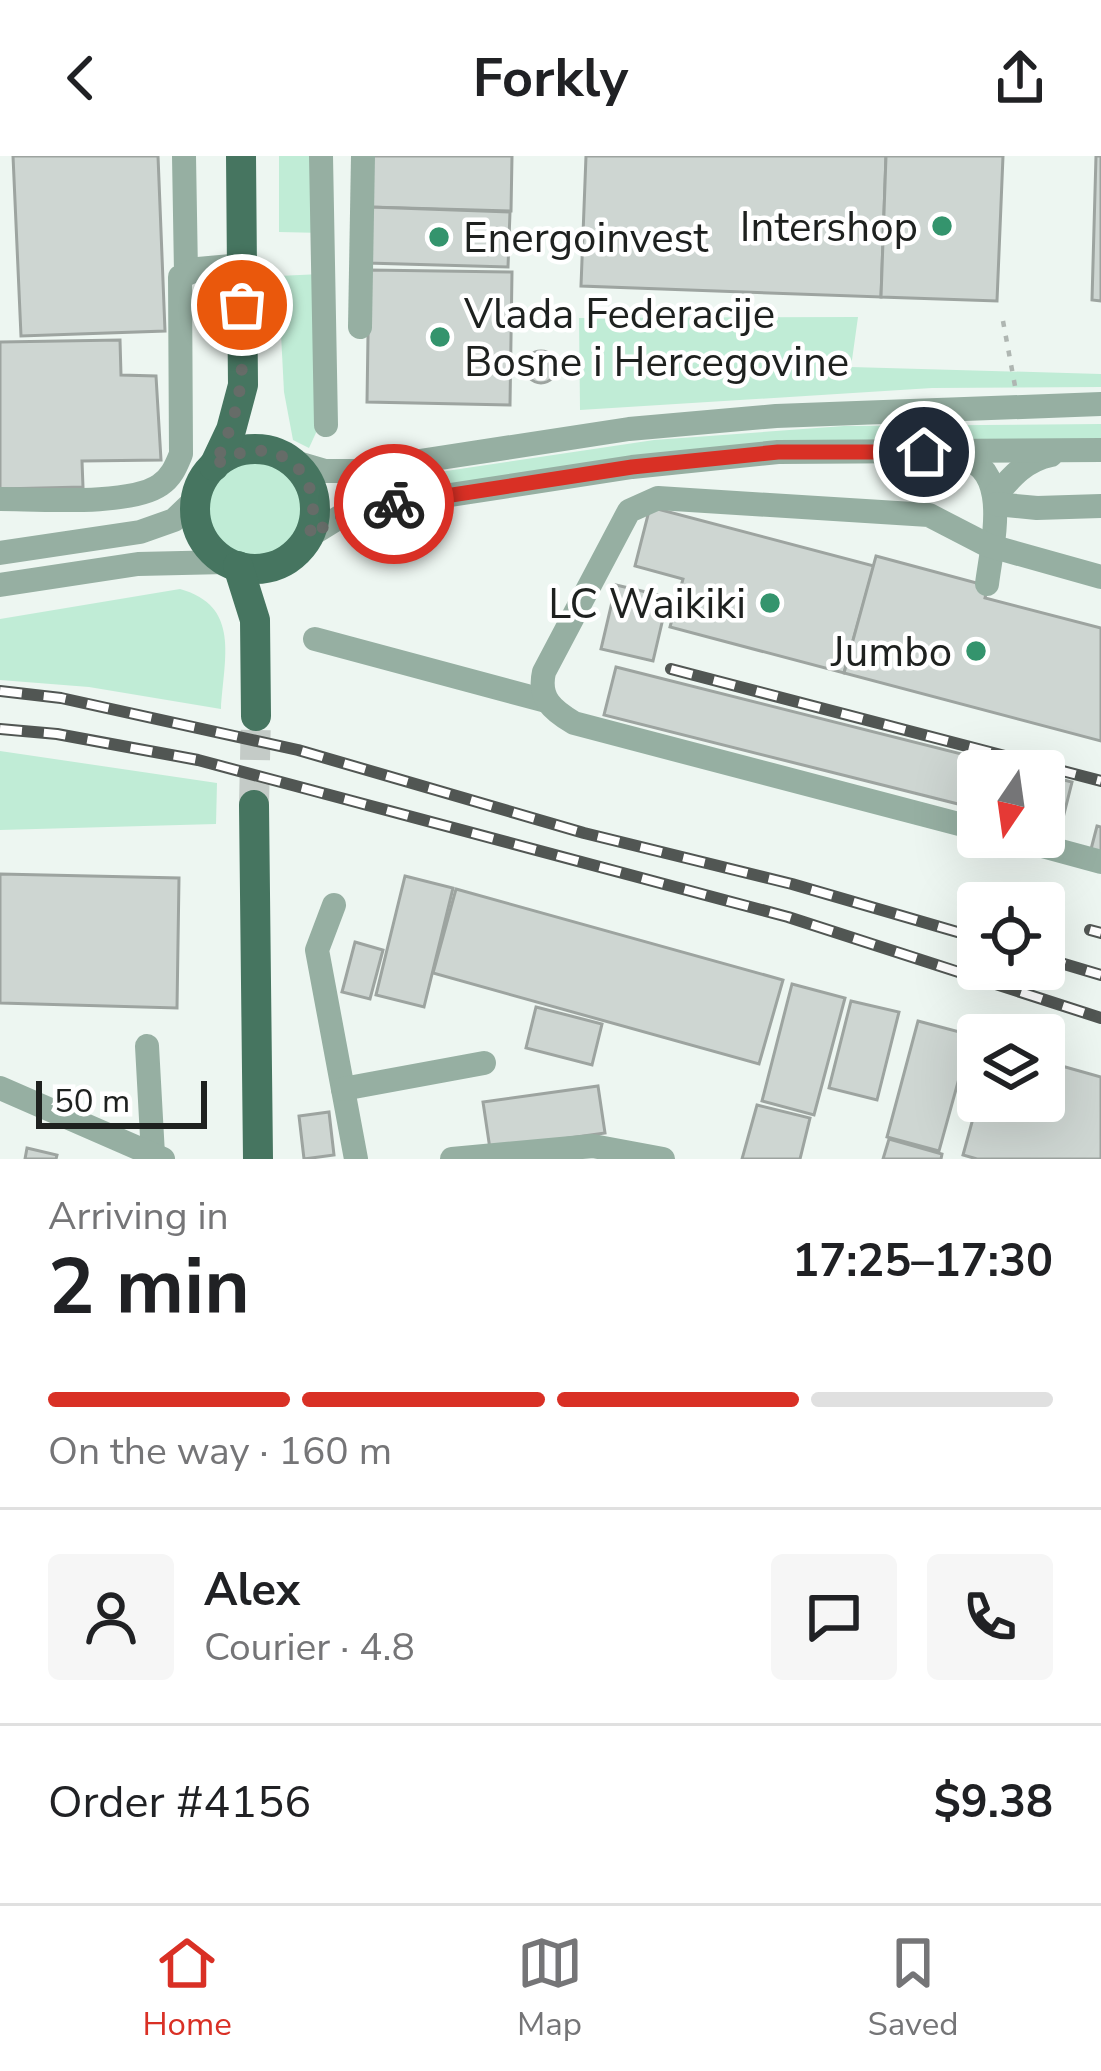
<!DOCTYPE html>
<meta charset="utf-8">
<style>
:root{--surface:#fff;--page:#f6f6f6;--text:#202124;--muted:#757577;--line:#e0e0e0;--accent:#d93025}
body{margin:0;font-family:"Nunito Sans",sans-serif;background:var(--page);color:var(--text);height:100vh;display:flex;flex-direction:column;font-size:45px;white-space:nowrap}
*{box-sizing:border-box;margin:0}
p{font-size:39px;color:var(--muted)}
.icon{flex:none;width:66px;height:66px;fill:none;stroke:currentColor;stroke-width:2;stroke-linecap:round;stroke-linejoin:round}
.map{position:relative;height:1003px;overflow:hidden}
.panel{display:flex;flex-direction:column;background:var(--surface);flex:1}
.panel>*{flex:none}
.needle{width:78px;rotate:193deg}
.controls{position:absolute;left:957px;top:594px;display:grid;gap:24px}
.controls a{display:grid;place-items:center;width:108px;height:108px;border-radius:12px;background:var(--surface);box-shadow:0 12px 48px #0002;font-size:60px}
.scale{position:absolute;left:36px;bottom:30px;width:171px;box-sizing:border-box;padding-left:12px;border:6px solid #1e211f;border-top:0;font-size:33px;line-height:42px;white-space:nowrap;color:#1e211f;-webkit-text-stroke:9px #fff;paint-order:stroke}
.pin{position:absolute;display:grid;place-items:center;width:102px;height:102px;color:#fff;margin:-51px;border:6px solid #fff;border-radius:50%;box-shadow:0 3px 12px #0007}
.courier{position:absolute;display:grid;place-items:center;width:120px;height:120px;margin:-60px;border:9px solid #d93025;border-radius:50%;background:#fff;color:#222;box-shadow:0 3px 15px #0007}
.summary em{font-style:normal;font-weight:700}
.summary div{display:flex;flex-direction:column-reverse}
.summary{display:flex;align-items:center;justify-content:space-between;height:204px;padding:0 48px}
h1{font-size:78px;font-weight:700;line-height:90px}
.bar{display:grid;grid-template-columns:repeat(4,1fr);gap:18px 12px;align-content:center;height:144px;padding:0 48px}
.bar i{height:15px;border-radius:9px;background:var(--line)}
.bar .active{background:var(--accent)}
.bar p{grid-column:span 4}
.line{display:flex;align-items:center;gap:30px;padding:0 48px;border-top:3px solid var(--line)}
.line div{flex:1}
.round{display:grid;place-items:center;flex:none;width:126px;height:126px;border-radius:12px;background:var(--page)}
header{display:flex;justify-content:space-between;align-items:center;height:156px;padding:0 48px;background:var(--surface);font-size:54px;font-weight:700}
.dock{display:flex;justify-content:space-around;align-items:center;height:168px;border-top:3px solid var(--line);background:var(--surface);font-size:33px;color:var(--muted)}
.dock a{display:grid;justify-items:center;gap:6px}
.dock .active{color:var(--accent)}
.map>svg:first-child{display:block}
</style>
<header><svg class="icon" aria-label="back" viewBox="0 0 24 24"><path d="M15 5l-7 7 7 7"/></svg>Forkly<svg class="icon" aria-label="share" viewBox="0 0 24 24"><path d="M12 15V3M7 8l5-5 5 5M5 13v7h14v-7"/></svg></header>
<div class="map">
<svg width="1101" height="1003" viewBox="0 0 1101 1003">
<rect width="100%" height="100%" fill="#edf6f1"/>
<g fill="#c0ecd6">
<polygon points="279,0 323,0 323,77 279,76"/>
<polygon points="321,118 320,268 309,292 293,284 284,236 278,120"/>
<polygon points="858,161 851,211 1101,218 1101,231 932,232 580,254 579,162"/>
<polygon points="1101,268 1101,283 837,284 362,343 359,328 654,284 844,270"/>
<circle cx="254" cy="353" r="52"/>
<path d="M180,433C241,450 224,502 221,553L89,531L0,524V463Z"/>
<polygon points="0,595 217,627 216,668 0,674"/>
</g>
<g fill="#ced6d2" stroke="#9da4a0" stroke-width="3">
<polygon points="13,0 158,0 165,175 21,180"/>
<polygon points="370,0 512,0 511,55 369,51"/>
<polygon points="586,0 886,0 881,141 581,130"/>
<polygon points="886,0 1003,0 997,145 881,141"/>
<polygon points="1096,0 1101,0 1101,145 1092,144"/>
<polygon points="369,51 510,56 508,111 367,107"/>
<polygon points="369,114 512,116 510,249 367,246"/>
<polygon points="120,184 121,219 156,220 161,304 82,305 83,331 0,333 0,186"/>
<circle cx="541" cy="211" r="16"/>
<polygon points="650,351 874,410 844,517 670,471 683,423 635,410"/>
<polygon points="876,400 988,430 985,442 1101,472 1101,585 844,517"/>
<polygon points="616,429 668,441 653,505 601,493"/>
<polygon points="616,511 1029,615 978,615 978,653 604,559"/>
<polygon points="1044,619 1072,626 1060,674 1044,670"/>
<polygon points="1097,670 1101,671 1101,699 1090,697"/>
<polygon points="0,718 179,722 177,852 0,847"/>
<polygon points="405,720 453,732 424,851 376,839"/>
<polygon points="456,733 783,824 759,908 433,817"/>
<polygon points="355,786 383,794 370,843 342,836"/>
<polygon points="792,828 845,842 814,959 762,945"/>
<polygon points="851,845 899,856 877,944 829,932"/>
<polygon points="536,851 602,868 592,909 526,892"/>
<polygon points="918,865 971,879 939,995 887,981"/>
<polygon points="1044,905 1101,921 1101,1003 977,1003 963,999 978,944 1044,945"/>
<polygon points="598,930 605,977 490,993 483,946"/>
<polygon points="757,949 810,962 800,1003 742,1003"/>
<polygon points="329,956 334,999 304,1003 299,960"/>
<polygon points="889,983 942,998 941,1003 883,1003"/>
<polygon points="27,992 57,999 56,1003 25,1003"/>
</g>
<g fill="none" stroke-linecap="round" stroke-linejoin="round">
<polyline stroke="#c4cbc7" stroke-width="30" stroke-dasharray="30 15" stroke-linecap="butt" points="254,649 256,560"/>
<polyline stroke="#afb6b2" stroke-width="4.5" stroke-dasharray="6 9" stroke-linecap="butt" points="1003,165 1015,230"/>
<g stroke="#96afa2" stroke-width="24">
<polyline points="184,0 186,117"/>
<polyline points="321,0 326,269"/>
<polyline points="360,171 363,0"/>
<path d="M952,299C1015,306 992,386 987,428"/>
<polyline points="291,305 325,315 355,315 629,273 776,260 1101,248"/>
<path d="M996,339C1012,320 1026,304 1051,299"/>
<path d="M0,343C38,343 130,350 160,329C172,321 176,310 181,298L180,121L198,113L242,109"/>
<polyline points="996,348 1037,352 1101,350"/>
<polyline points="309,380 343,359 372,351 632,311 778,296 1101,294"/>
<polyline points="0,397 140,376 174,364 196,343"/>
<polyline points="0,429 138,408 226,406"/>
<polyline points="315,483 546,545"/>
<path d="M978,673L574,567C552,554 538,542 544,516L629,355L658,342L929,359L987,389L1101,421"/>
<polyline points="1009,681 1101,706"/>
<polyline points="334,749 317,794 356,1003"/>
<polyline points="147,890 153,999"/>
<polyline points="0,932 163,1003"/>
<polyline points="343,933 484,907"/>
<polyline points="452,1003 593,990 663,1003"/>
</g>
<g stroke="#467560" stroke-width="30">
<circle cx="255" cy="353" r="60"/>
<polyline points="214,310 231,274 243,229 241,0"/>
<polyline points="238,410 255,464 256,560"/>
<polyline points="254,649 258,1003"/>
</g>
<defs>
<g id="rail">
<polyline points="671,513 1101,625"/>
<polyline points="0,535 61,542 298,594 584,677 792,728 978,782"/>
<polyline points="0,573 57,578 198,604 788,761 1101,862"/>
<polyline points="1090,774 1101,777"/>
<polyline points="1044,802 1101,819"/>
</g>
</defs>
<use href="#rail" stroke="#515653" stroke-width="12"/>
<use href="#rail" stroke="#fff" stroke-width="8" stroke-dasharray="22" stroke-linecap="butt"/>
</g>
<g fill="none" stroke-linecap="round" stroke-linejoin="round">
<path stroke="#666c68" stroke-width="12" stroke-dasharray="0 21.6" d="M242,149C243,217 245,246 214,310C271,270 329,314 309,380L343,359L394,348"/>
<polyline stroke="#d93025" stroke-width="15" points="394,348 632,311 778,296 924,296"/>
</g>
<g fill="#34946d" stroke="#fff" stroke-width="4.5">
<circle cx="942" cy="70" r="12"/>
<circle cx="439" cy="81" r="12"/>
<circle cx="440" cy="181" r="12"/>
<circle cx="770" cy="447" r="12"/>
<circle cx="976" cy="495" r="12"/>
</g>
<g text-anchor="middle" stroke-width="9" stroke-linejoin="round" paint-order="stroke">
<g font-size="42" fill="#1e211f" stroke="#fff" text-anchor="end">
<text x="918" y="85">Intershop</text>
<text x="463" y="96" text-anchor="start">Energoinvest</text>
<text x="464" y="172" text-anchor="start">Vlada Federacije<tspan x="464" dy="48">Bosne i Hercegovine</tspan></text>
<text x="746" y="462">LC Waikiki</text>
<text x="952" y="510">Jumbo</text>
</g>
</g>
</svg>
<div class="controls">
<a><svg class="needle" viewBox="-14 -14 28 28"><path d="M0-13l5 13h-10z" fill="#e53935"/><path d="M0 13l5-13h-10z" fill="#757577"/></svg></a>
<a><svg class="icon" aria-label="locate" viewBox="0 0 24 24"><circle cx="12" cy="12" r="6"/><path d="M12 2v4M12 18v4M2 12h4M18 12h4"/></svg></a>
<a><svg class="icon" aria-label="layers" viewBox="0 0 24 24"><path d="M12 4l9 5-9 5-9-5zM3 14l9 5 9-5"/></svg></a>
</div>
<div class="scale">50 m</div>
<div class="pin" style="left:242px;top:149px;background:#ea580c"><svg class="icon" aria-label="bag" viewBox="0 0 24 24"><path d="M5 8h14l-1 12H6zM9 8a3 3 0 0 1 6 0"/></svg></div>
<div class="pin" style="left:924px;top:296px;background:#1f2937"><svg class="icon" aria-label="home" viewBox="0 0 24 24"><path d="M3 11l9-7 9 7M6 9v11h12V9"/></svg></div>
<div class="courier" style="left:394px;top:348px"><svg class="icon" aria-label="bike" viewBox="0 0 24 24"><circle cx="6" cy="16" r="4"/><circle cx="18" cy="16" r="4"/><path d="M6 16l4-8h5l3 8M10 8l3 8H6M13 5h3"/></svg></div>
</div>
<section class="panel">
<div class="summary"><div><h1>2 min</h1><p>Arriving in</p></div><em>17:25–17:30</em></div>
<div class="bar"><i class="active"></i><i class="active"></i><i class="active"></i><i></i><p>On the way · 160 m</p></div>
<div class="line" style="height:216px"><a class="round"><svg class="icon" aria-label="person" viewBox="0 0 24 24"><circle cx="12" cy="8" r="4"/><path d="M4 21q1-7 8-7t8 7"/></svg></a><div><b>Alex</b><p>Courier · 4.8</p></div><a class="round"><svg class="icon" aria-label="chat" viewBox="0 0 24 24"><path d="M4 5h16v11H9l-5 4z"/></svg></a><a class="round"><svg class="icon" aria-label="phone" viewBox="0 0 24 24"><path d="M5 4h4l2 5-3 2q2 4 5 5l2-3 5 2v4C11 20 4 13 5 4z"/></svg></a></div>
<div class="line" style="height:156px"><div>Order #4156</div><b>$9.38</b></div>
</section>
<nav class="dock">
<a class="active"><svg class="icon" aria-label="home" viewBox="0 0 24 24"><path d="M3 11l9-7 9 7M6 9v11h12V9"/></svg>Home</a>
<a><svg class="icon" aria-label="map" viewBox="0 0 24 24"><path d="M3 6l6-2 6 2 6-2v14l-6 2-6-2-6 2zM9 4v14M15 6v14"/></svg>Map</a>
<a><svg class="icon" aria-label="saved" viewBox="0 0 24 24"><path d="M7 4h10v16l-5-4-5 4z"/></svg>Saved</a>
</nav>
